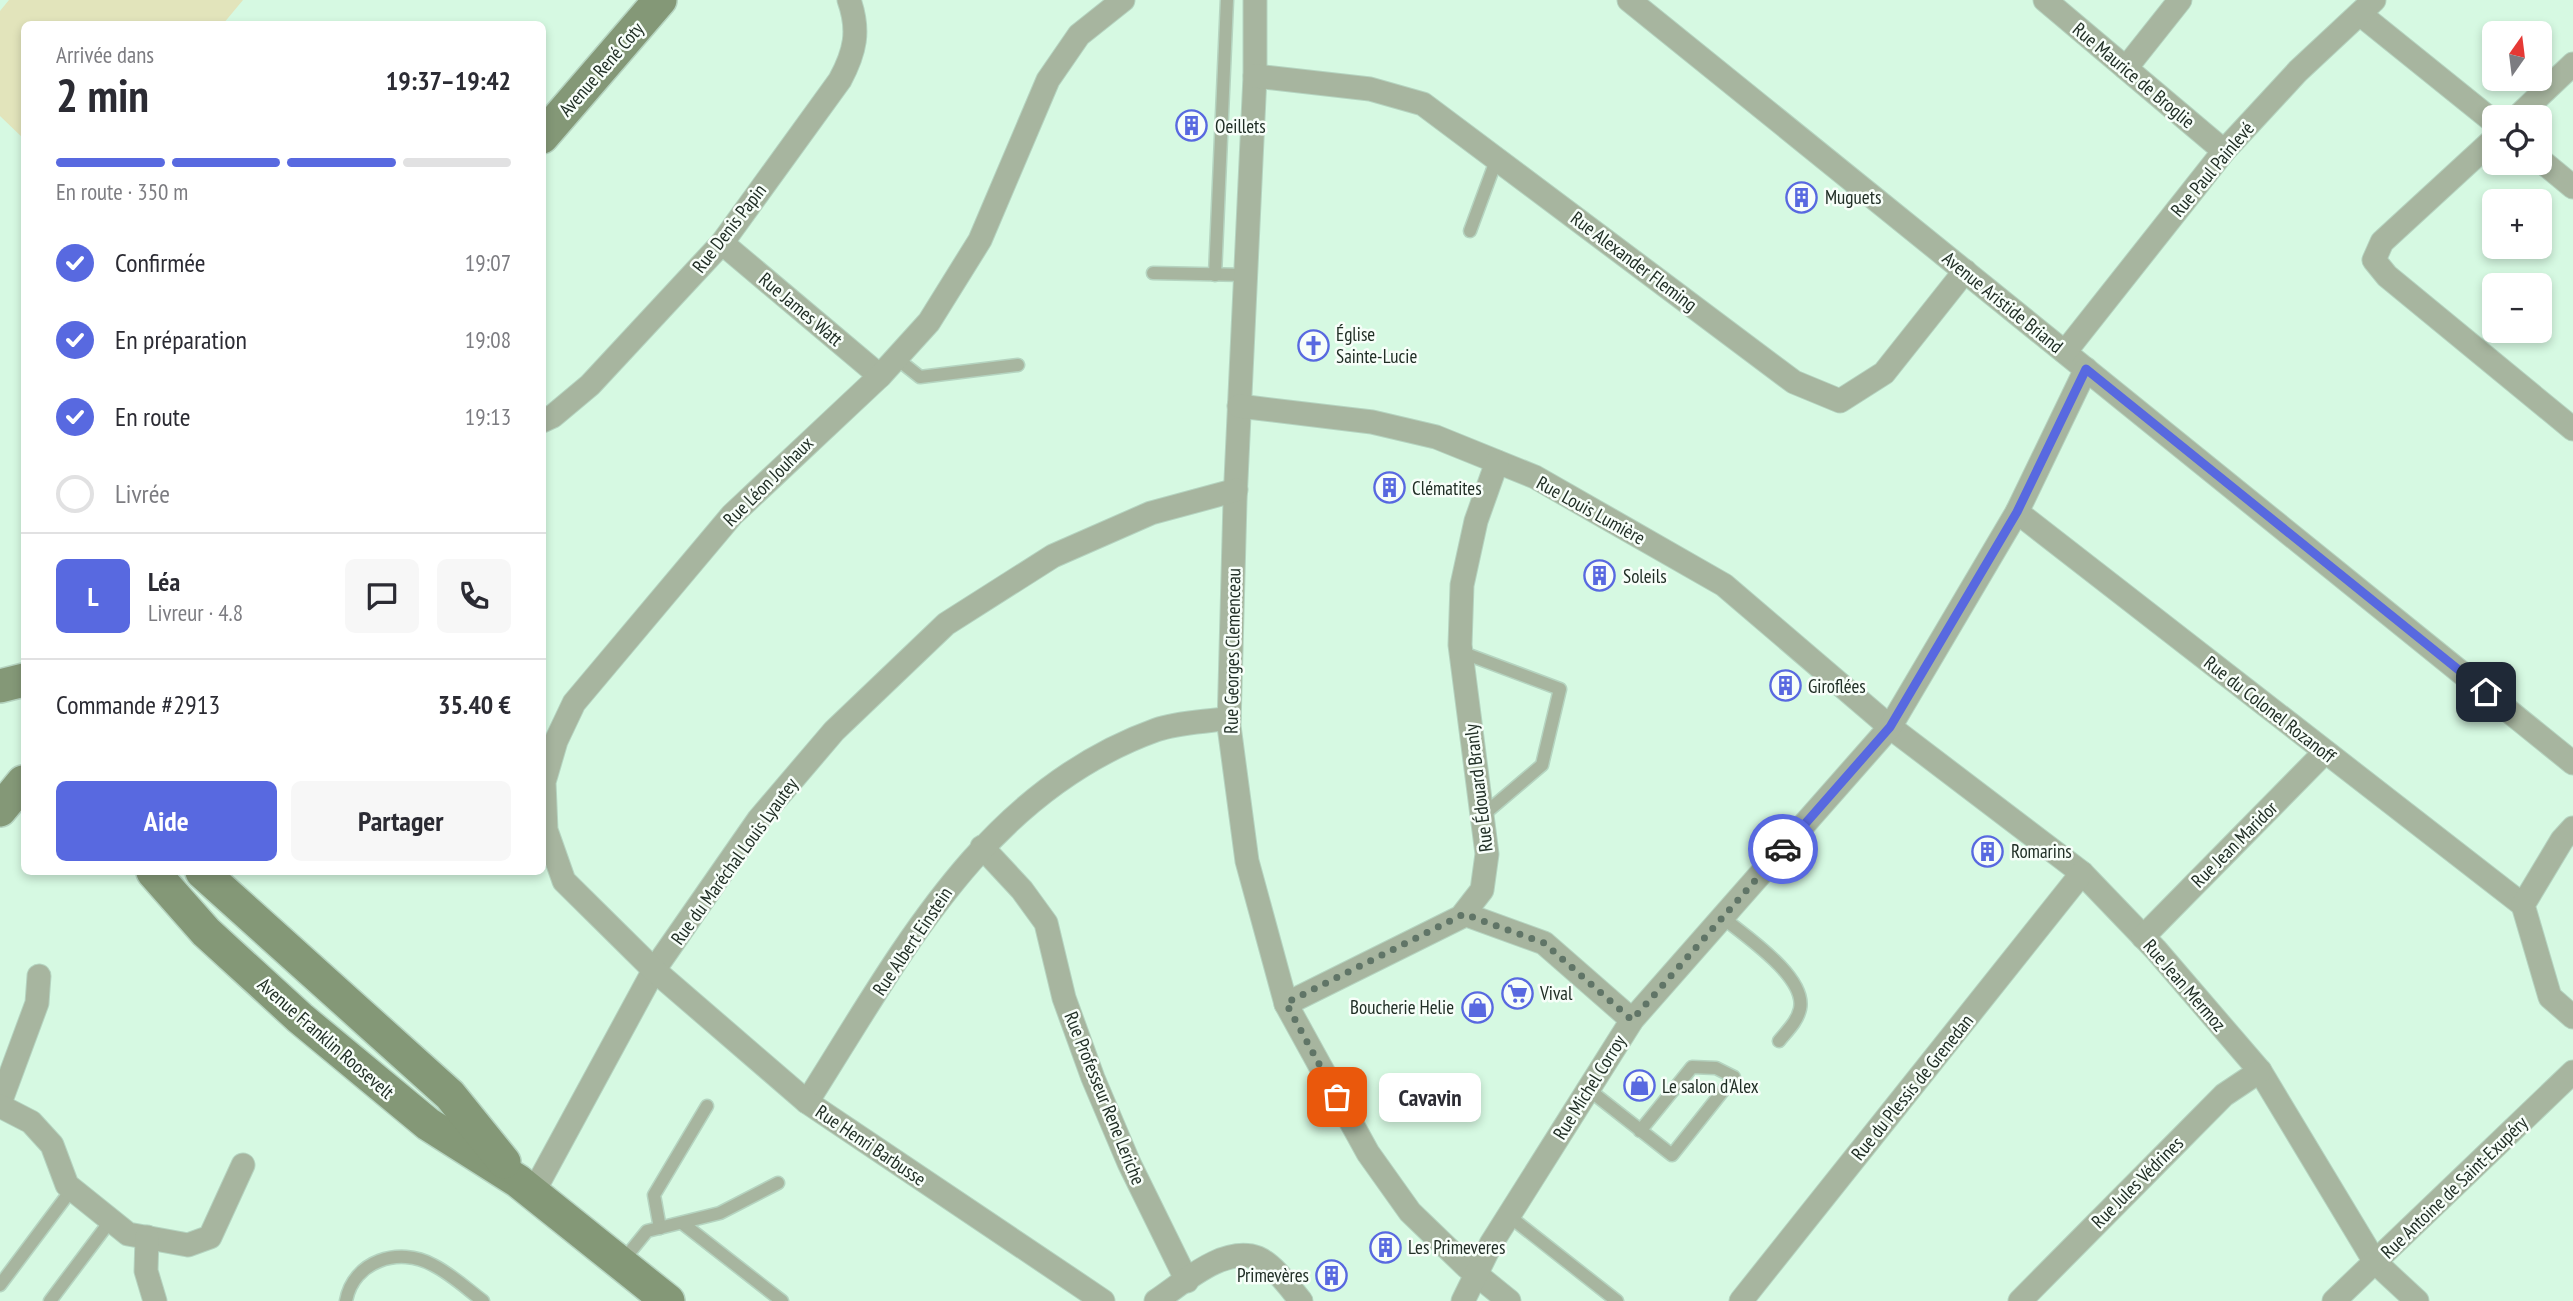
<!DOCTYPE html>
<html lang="fr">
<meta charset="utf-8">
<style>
:root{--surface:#fff;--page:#f7f7f7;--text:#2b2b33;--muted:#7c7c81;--line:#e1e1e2;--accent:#5869e0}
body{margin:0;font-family:"PT Sans Narrow",sans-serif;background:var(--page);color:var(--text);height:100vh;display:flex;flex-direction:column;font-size:26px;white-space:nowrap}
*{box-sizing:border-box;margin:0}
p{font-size:23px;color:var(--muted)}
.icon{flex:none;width:38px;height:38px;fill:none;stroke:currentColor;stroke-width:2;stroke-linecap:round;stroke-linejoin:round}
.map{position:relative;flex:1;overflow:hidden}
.side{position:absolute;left:21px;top:21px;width:525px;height:854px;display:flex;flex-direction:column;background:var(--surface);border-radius:10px;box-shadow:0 4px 10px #0003}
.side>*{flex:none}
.needle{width:46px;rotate:14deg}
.tools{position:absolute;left:2482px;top:21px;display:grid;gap:14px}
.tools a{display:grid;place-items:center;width:70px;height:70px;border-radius:10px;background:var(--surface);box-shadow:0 4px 10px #0003;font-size:35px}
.pin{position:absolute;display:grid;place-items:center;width:60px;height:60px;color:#fff;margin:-30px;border-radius:14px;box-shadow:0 4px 10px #0006}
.courier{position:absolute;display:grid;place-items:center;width:70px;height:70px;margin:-35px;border:5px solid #5869e0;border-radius:50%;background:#fff;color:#222;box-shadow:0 2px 9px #0007}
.bubble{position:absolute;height:49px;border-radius:10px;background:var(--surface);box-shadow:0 4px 10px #0003;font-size:23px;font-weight:700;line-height:49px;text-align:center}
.summary em{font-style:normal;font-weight:700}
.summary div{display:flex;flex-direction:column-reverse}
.summary{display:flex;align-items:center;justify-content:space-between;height:119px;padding:0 35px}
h1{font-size:46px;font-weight:700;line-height:52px}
.bar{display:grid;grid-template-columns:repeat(4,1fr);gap:10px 7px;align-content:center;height:84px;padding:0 35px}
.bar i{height:9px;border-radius:5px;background:var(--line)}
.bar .on{background:var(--accent)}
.bar p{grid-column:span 4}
.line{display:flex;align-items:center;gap:18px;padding:0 35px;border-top:2px solid var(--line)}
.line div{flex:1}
.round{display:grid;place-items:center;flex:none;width:74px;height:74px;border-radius:10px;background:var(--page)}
ol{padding:0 35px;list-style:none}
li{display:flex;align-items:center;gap:21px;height:77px}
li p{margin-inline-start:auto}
li .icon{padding:7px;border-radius:50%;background:var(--accent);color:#fff;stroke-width:4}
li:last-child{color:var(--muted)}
li i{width:38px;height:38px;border:4px solid var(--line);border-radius:50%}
.primary-button{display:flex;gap:14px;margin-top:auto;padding:14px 35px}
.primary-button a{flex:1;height:80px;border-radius:10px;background:var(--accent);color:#fff;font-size:28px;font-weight:700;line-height:80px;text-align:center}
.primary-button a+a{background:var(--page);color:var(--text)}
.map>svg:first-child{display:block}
</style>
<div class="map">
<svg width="2573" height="1301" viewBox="0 0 2573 1301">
<rect width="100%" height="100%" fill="#d6f9e2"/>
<polygon fill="#e2e4bb" points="9,0 243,0 223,24 24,24 24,139 0,116 0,11"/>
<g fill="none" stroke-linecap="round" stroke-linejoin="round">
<defs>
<g id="lane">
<polyline points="1470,231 1497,158"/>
<polyline points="1153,273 1246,275"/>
<polyline points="1215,275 1227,0"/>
<polyline points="896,358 920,377 1018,365"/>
<polyline points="1461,652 1560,689 1542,765 1482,816"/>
<path d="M1722,917C1745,936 1807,977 1800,1009C1797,1022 1787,1031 1779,1041"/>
<path d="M1588,1089C1616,1111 1644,1133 1672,1155L1734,1077L1716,1068L1692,1067L1640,1131"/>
<polyline points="1509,1216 1617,1301"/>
<polyline points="682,1223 782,1301"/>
<polyline points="660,1228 654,1195 707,1106"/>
<polyline points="621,1263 647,1231 720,1213 778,1183"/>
<polyline points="0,1285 72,1189"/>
<polyline points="50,1301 111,1220"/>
<path d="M346,1301C353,1261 399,1246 433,1265C451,1274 467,1289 483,1301"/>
</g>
<g id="street">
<polyline points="1255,0 1255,76 1235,501 1229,726 1247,861 1286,1004 1368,1153 1410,1212 1466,1266 1509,1301"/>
<polyline points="1629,0 2573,763"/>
<polyline points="2045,0 2224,151"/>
<polyline points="2360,14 2494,122"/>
<polyline points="2126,68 2180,0"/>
<polyline points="1255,76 1370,89 1423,104 1794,382 1840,401 1884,373 1965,271"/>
<polyline points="2517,117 2573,64"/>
<polyline points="2494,139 2382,242 2374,260 2387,276 2573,429"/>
<polyline points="2539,159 2573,187"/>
<polyline points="722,243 880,376"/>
<polyline points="2065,352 2224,151 2298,71 2374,0"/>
<polyline points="1239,406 1372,422 1436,437 1535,477 1724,585 1890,727 2082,873 2156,950 2260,1071 2375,1262 2417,1301"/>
<path d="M542,421L553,416L590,385L722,243L840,80C855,52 860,31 849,0"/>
<polyline points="2017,512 2523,905"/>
<polyline points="2573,828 2562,840 2523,905 2550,997 2573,1017"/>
<polyline points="982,847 1022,890 1046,923 1064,998 1093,1078 1129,1163 1187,1281"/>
<polyline points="1464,914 1544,943 1632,1020"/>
<polyline points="2143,937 2325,752"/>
<polyline points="1286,1004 1461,917 1482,890 1487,854 1460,645 1462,585 1476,521 1497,462"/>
<path d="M807,1102C900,956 983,792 1156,730C1178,722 1206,722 1229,718"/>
<polyline points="0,1103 37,1003 39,976"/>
<polyline points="0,1106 31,1122 52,1145 67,1185 128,1234 188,1245 210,1237 243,1165"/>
<polyline points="533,1193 654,970 759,819 834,731 946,624 1053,556 1151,513 1236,490"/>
<polyline points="147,1237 146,1271 155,1301"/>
<polyline points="1103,1301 807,1102 654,970 564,881 546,830 544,782 556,741 574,703 732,515 880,376 929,322 980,240 1048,80 1079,35 1123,0"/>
<path d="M1156,1301C1183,1283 1224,1245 1258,1258C1274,1265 1290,1288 1301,1301"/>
<polyline points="1463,1301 1491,1244 1632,1020 1890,727 2017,512 2086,369"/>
<polyline points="1741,1301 2082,873"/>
<polyline points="2020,1301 2224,1095 2260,1071"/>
<polyline points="2334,1301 2573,1072"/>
</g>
<g id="secondary">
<polyline points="542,137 660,0"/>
<polyline points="0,686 24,680"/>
<polyline points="0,810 23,782"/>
<polyline points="153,872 206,932 300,1018 428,1124 518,1181 668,1301"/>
<polyline points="202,872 450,1095 504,1162"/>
</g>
</defs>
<use href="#lane" stroke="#b5d4c0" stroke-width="15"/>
<use href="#street" stroke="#b5d4c0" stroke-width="25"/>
<use href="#secondary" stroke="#b5d4c0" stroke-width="36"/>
<use href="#lane" stroke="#a7b59f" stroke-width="12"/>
<use href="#street" stroke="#a7b59f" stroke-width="23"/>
<use href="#secondary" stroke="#849877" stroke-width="33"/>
</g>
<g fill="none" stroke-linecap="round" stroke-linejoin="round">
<polyline stroke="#607567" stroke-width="7" stroke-dasharray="0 12.6" points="1337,1097 1286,1003 1464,914 1544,943 1632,1020 1783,849"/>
<polyline stroke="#5869e0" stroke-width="9" points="1783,849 1890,727 2017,512 2086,369 2486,692"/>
</g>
<defs>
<symbol id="building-ring" viewBox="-11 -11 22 22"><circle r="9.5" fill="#f7fef9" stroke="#5869e0" stroke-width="1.5"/><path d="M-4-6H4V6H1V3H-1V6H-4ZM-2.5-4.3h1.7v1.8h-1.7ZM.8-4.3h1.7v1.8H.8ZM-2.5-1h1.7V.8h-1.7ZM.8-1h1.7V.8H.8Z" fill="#5869e0"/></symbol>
<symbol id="church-ring" viewBox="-11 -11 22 22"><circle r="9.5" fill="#f7fef9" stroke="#5869e0" stroke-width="1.5"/><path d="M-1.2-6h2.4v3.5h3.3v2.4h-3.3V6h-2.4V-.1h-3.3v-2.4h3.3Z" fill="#5869e0"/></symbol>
<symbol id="supermarket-ring" viewBox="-11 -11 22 22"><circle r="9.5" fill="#f7fef9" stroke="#5869e0" stroke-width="1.5"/><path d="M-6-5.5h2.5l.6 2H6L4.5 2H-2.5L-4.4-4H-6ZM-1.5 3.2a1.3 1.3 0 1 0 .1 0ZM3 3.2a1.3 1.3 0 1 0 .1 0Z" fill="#5869e0"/></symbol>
<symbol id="shop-ring" viewBox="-11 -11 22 22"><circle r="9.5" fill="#f7fef9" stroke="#5869e0" stroke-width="1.5"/><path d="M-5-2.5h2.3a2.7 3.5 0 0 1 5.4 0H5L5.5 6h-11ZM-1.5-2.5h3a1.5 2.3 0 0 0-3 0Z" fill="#5869e0"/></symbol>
</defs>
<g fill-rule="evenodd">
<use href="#building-ring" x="1174" y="108" width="35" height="35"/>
<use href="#building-ring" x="1784" y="180" width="35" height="35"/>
<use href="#church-ring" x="1296" y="328" width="35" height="35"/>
<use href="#building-ring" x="1372" y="470" width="35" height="35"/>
<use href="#building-ring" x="1582" y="558" width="35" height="35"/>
<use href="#building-ring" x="1768" y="668" width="35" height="35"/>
<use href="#building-ring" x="1970" y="834" width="35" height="35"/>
<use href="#supermarket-ring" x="1500" y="976" width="35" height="35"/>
<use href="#shop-ring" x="1460" y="990" width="35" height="35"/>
<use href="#shop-ring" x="1622" y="1068" width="35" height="35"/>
<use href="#building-ring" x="1368" y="1230" width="35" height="35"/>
<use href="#building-ring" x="1314" y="1258" width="35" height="35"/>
</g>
<g text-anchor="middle" stroke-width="5" stroke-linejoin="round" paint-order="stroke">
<g font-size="19" fill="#202e25" stroke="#f7fef9">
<text transform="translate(601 69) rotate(-49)" y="7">Avenue René Coty</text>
<text transform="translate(2134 75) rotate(40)" y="7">Rue Maurice de Broglie</text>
<text transform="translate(2212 169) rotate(-50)" y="7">Rue Paul Painlevé</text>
<text transform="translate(729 228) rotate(-52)" y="7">Rue Denis Papin</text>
<text transform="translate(1634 261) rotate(37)" y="7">Rue Alexander Fleming</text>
<text transform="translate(2003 302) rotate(39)" y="7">Avenue Aristide Briand</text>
<text transform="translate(801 309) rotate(40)" y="7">Rue James Watt</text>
<text transform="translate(768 481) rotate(-45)" y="7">Rue Léon Jouhaux</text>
<text transform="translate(1591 510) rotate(29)" y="7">Rue Louis Lumière</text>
<text transform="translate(1232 651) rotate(-89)" y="7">Rue Georges Clemenceau</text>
<text transform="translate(2270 709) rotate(38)" y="7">Rue du Colonel Rozanoff</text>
<text transform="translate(1478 788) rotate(-97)" y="7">Rue Édouard Branly</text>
<text transform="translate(2234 844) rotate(-45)" y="7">Rue Jean Maridor</text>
<text transform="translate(734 861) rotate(-54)" y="7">Rue du Maréchal Louis Lyautey</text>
<text transform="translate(912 941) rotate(-56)" y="7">Rue Albert Einstein</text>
<text transform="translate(2185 985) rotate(49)" y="7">Rue Jean Mermoz</text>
<text transform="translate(326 1038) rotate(41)" y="7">Avenue Franklin Roosevelt</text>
<text transform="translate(1589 1087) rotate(-58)" y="7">Rue Michel Corroy</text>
<text transform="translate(1912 1087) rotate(-51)" y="7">Rue du Plessis de Grenedan</text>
<text transform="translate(1105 1098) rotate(68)" y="7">Rue Professeur Rene Leriche</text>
<text transform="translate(871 1145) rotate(34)" y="7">Rue Henri Barbusse</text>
<text transform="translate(2137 1182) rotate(-45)" y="7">Rue Jules Védrines</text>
<text transform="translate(2454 1187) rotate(-44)" y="7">Rue Antoine de Saint-Exupéry</text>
</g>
<g font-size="19" fill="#202e25" stroke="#f7fef9" text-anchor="start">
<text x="1215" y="133">Oeillets</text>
<text x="1825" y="204">Muguets</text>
<text x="1336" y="341">Église<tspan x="1336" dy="22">Sainte-Lucie</tspan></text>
<text x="1412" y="495">Clématites</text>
<text x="1623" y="583">Soleils</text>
<text x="1808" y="693">Giroflées</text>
<text x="2011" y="858">Romarins</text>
<text x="1540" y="1000">Vival</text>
<text x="1454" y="1014" text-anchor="end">Boucherie Helie</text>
<text x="1662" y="1093">Le salon d'Alex</text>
<text x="1408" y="1254">Les Primeveres</text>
<text x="1309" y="1282" text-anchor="end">Primevères</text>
</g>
</g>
</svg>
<div class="tools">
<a><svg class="needle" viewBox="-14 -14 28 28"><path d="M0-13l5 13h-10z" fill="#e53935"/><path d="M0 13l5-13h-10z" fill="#7c7c81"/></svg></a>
<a><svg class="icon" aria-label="locate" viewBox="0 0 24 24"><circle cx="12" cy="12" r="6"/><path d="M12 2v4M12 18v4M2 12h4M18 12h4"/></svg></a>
<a>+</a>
<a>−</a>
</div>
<div class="pin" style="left:1337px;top:1097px;background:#ea580c"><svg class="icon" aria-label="bag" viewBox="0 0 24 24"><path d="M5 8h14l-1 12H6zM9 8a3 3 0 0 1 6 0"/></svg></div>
<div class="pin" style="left:2486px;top:692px;background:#1f2937"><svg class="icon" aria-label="home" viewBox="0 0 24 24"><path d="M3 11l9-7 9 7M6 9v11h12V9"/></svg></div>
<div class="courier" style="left:1783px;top:849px"><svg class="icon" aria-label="car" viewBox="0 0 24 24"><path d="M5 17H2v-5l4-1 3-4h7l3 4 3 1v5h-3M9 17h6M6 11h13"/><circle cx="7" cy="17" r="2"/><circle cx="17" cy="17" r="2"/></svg></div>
<div class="bubble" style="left:1379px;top:1073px;width:102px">Cavavin</div>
<section class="side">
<div class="summary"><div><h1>2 min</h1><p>Arrivée dans</p></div><em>19:37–19:42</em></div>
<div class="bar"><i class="on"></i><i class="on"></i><i class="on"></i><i></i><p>En route · 350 m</p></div>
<ol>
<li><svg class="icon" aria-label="check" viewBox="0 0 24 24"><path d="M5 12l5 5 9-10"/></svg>Confirmée<p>19:07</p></li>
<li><svg class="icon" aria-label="check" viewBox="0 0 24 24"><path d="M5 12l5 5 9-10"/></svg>En préparation<p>19:08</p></li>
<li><svg class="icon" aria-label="check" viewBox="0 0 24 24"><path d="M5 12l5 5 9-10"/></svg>En route<p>19:13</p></li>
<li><i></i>Livrée</li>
</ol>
<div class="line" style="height:126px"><b class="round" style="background:var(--accent);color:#fff">L</b><div><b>Léa</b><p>Livreur · 4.8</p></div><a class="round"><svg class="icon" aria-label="chat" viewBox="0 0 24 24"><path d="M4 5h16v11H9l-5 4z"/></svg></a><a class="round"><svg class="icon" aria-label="phone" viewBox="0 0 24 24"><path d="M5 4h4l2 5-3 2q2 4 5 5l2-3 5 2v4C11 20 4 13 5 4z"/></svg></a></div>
<div class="line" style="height:91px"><div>Commande #2913</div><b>35.40 €</b></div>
<div class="primary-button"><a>Aide</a><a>Partager</a></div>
</section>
</div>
